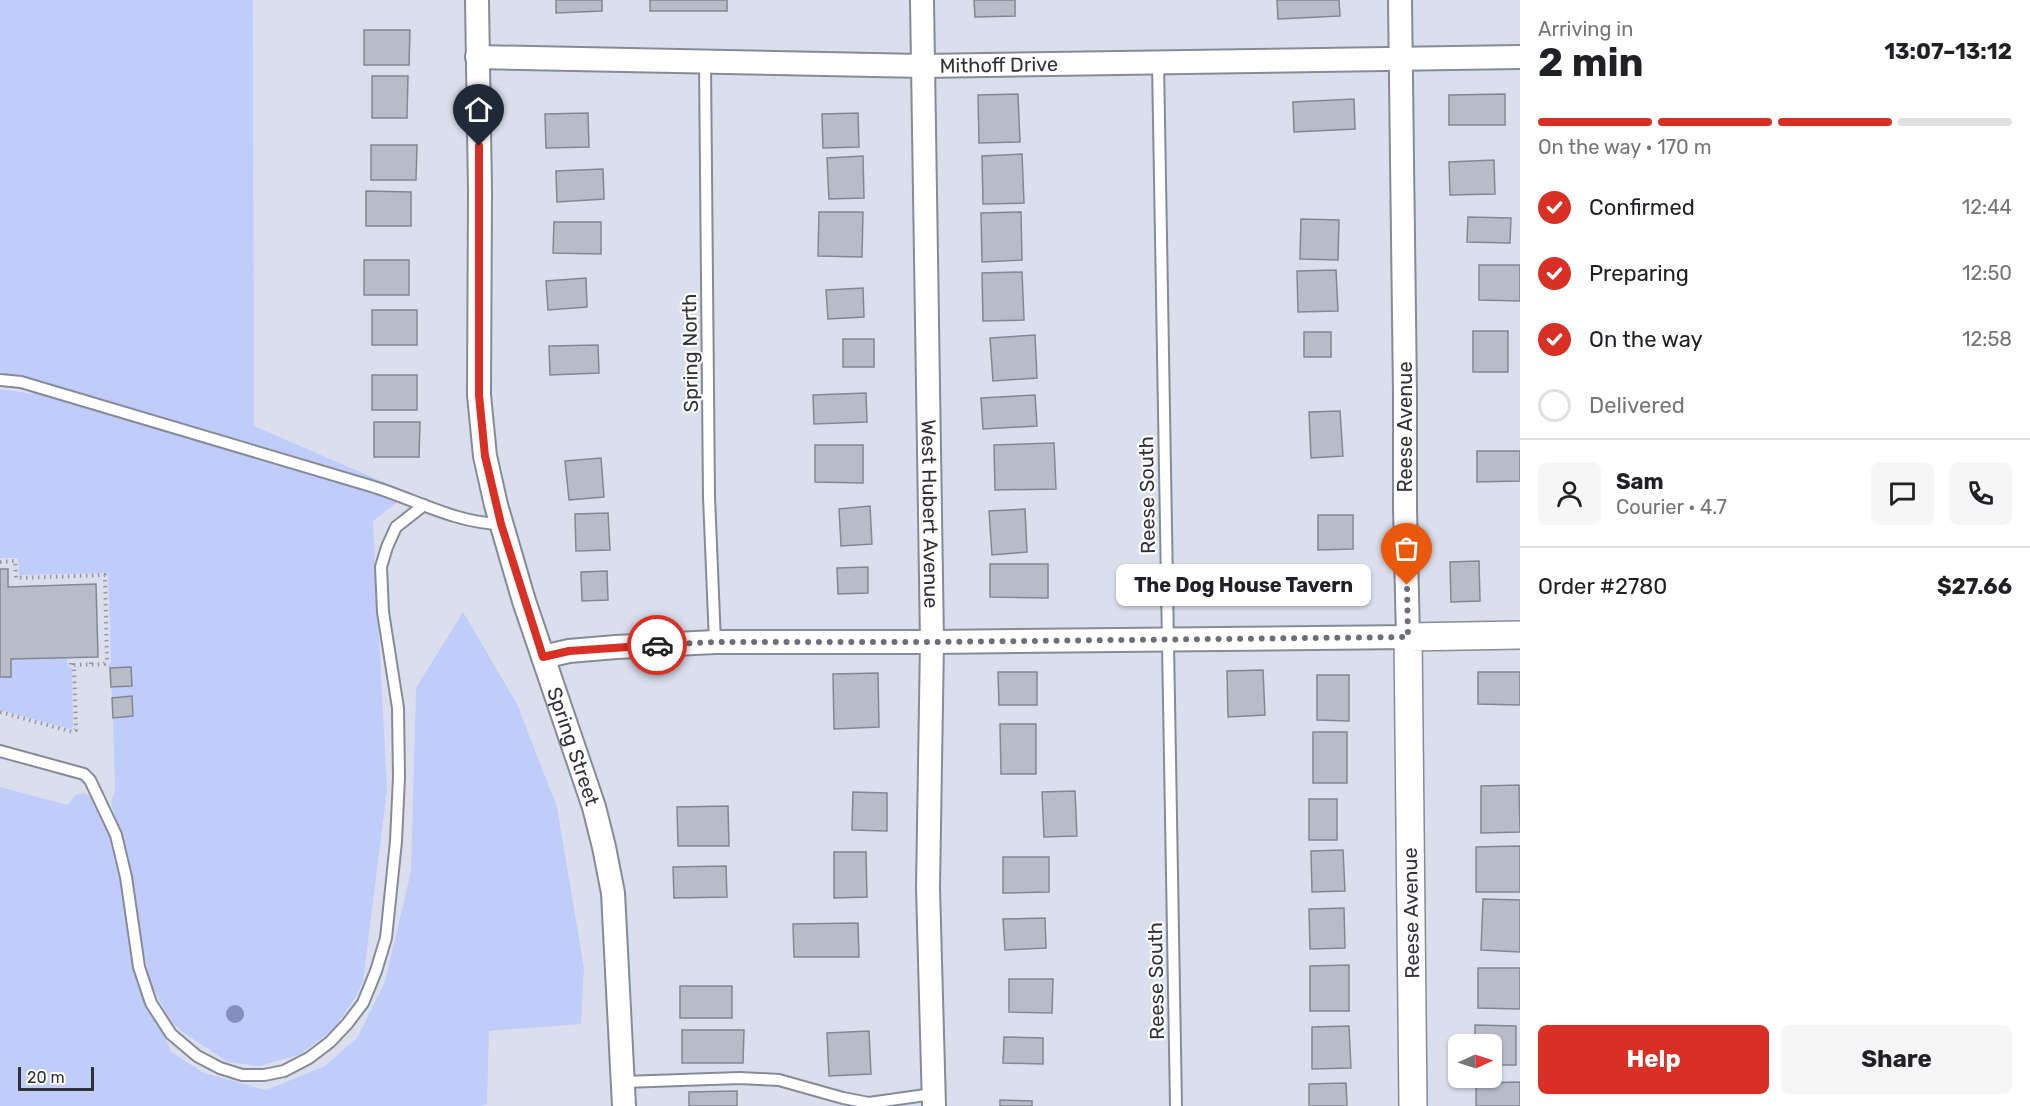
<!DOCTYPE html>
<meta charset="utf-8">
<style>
:root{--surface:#fff;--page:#f6f6f6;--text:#202124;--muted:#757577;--line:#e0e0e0;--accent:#d93025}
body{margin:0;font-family:Rubik,sans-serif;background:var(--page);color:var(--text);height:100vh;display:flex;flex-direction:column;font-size:22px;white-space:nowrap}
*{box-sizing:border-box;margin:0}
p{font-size:20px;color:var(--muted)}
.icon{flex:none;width:33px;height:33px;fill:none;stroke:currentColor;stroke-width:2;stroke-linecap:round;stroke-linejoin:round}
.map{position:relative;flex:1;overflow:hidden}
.drawer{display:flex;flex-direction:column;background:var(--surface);width:510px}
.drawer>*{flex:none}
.needle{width:39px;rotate:87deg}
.controls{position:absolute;left:1448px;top:1034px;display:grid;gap:12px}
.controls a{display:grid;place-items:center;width:54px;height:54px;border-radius:9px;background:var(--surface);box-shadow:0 2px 4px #0004;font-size:30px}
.scale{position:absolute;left:18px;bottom:15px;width:76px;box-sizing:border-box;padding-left:6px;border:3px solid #313238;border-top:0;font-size:16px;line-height:21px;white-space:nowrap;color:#313238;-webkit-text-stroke:4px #fff;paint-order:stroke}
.pin{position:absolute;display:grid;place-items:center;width:51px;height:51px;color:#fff;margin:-62px -26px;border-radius:50% 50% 50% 0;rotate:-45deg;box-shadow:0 0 6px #0007}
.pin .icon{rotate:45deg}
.courier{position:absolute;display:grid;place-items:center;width:60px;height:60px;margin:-30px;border:4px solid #d93025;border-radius:50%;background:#fff;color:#222;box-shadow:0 2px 8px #0007}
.bubble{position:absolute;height:42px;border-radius:9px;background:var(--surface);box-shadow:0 2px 4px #0004;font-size:20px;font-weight:700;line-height:42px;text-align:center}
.head em{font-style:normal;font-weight:700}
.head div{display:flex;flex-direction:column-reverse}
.head{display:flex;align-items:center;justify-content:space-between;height:102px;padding:0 18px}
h1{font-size:39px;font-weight:700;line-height:45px}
.bar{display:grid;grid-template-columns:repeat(4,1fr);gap:9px 6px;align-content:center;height:72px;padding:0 18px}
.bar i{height:8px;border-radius:4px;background:var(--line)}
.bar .on{background:var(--accent)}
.bar p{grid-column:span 4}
.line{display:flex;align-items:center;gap:15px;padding:0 18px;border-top:2px solid var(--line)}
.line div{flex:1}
.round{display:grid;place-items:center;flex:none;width:63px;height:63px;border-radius:9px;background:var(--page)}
ol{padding:0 18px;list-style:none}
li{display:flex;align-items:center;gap:18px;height:66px}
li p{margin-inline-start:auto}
li .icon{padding:6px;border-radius:50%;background:var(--accent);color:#fff;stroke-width:4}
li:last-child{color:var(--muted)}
li i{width:33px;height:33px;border:3px solid var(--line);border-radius:50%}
.button{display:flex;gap:12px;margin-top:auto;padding:12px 18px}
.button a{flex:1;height:69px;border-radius:9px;background:var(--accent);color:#fff;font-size:24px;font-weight:700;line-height:69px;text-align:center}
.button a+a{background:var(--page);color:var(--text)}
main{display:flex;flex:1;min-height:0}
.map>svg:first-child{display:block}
</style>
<main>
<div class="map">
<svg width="1520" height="1106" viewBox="0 0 1520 1106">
<rect width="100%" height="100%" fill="#dbdfed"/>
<g fill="#c0cdfb">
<polygon points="0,0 253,0 254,426 409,493 373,521 387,790 363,981 357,995 334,1029 299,1055 259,1066 228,1062 184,1033 171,1022 151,984 143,948 130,866 111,802 115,791 113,718 133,716 132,697 112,698 111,687 131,686 131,667 107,667 111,662 108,573 19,575 18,558 0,558 0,389 33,394 36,382 0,372"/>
<polygon points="463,612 517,704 557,807 584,968 581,1024 489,1031 487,1104 479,1106 0,1106 0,787 68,805 75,795 84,793 91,797 109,832 119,872 133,969 146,1007 165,1037 171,1052 204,1073 266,1090 325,1066 357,1038 385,982 411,871 416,688"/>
<polygon points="67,658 68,667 72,668 73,726 70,729 0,710 0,677 11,677 11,659"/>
</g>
<g fill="#b8bcc9" stroke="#838793" stroke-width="1.5">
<polygon points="556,0 602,0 602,11 556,13"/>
<rect x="650" y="0" width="77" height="11"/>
<polygon points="974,0 1015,0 1015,16 975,17"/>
<polygon points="1277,0 1339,0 1340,16 1278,19"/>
<polygon points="364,30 410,30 409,65 364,65"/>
<polygon points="372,76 408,76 407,118 372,118"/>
<polygon points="1018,94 1020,142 979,143 978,95"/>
<polygon points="1505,94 1505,125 1449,125 1449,95"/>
<polygon points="1354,99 1355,129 1294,132 1293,102"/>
<polygon points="588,113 589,147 546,148 545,114"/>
<polygon points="858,113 859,147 823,148 822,114"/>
<polygon points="371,145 417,145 416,180 371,180"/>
<polygon points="1022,154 1024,203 983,204 982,156"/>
<polygon points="863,156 864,198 829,199 827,158"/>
<polygon points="1494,160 1495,194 1450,195 1449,162"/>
<polygon points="603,169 604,199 557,202 556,171"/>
<polygon points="366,191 411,192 411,226 366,226"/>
<polygon points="819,212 863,212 862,257 818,256"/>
<polygon points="1021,212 1022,260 982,262 981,213"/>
<polygon points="1468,217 1511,218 1510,243 1467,242"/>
<polygon points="1301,219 1339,220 1338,260 1300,259"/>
<polygon points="554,222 601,222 601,254 553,253"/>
<rect x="364" y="260" width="45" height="35"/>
<polygon points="1479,265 1520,265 1520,301 1479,300"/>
<polygon points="1336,270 1338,311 1298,312 1297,271"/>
<polygon points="1022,272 1024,320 983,321 982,273"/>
<polygon points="586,278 587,307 548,310 546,281"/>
<polygon points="863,288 864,317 828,319 826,290"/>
<rect x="372" y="310" width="45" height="35"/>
<rect x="1473" y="331" width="35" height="41"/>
<rect x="1304" y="332" width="27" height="25"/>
<polygon points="1035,335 1037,378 993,381 990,338"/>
<rect x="843" y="339" width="31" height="28"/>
<polygon points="598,345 599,373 550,375 549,346"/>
<rect x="372" y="375" width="45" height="35"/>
<polygon points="866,393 867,422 814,424 813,395"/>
<polygon points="1035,395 1037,426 983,429 981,398"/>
<polygon points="1340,411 1343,456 1311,458 1309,412"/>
<polygon points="374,422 420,422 419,457 374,457"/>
<polygon points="1054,443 1056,489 995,490 994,445"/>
<polygon points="815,445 863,445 863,483 815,482"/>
<polygon points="1477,451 1520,451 1520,481 1477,482"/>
<polygon points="601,458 604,497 569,500 565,461"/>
<polygon points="870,506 872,544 841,546 839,509"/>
<polygon points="1025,509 1027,552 992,555 989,511"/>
<polygon points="608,513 610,550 576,551 575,514"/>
<polygon points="1318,515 1353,515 1353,549 1318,550"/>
<polygon points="1479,561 1480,601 1451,602 1450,562"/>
<polygon points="990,564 1048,564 1048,598 990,597"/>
<polygon points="868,567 868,593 838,594 837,568"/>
<polygon points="0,569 8,569 8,587 96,584 98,657 11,659 11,677 0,677"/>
<polygon points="607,571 608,600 582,601 581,572"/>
<polygon points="131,667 132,686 111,687 110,668"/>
<polygon points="1263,670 1265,715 1228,717 1227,671"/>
<polygon points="998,672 1037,672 1037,705 999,705"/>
<polygon points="1478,672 1520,672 1520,705 1478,704"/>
<polygon points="878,673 879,727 834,729 833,674"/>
<polygon points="1317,675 1349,675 1349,721 1317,720"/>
<polygon points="132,696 133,716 113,718 112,698"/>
<polygon points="1000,724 1036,724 1036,774 1001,774"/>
<rect x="1313" y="732" width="34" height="51"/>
<polygon points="1519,785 1520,832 1481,833 1481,786"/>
<polygon points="1075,791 1077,836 1044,837 1042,792"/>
<polygon points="853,792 887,793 887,831 852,830"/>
<rect x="1309" y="799" width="28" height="41"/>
<polygon points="728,806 729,846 678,846 677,807"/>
<polygon points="1520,846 1520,892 1476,892 1476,847"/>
<polygon points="1343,850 1345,891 1312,892 1311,851"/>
<polygon points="834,852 866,852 867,897 834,898"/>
<polygon points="1003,857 1049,857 1049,892 1003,893"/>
<polygon points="726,866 727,897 674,898 673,867"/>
<polygon points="1483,899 1520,900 1520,952 1481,950"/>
<polygon points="1344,908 1345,948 1310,949 1309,909"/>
<polygon points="1045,918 1046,948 1005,950 1003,919"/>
<polygon points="858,923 859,957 794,957 793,924"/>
<polygon points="1349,965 1349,1011 1310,1011 1310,966"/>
<polygon points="1478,968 1520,968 1520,1009 1478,1008"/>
<polygon points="1009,979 1053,979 1052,1013 1009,1012"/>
<rect x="680" y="986" width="52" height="32"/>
<polygon points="1475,1025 1516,1026 1516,1065 1491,1065 1491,1044 1475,1044"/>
<polygon points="1349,1026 1351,1068 1312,1069 1312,1027"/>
<polygon points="682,1030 744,1030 743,1063 682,1063"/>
<polygon points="869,1031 871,1074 829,1076 827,1033"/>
<polygon points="1004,1037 1043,1038 1043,1064 1003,1063"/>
<polygon points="1520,1082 1520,1106 1476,1106 1476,1083"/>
<polygon points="1346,1083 1347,1106 1309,1106 1309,1084"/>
<polygon points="737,1091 737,1106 689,1106 689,1092"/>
<polygon points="1000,1100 1032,1101 1032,1106 1000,1106"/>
</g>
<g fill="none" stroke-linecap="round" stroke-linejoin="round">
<defs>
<g id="service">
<polyline points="705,63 709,497 715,642"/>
<polyline points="1158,63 1176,1106"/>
<path d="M0,380L21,382C137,416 254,451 371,486C414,499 455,523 501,524"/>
<polyline points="0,751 84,774 90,780 116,835 126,877 139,967 151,1003 171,1034 197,1056 220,1068 242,1075 264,1075 284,1071 309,1058 330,1042 347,1024 363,1003 376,971 386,938 396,841 399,777 398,708 383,612 381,567 387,547 396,527 424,505"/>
<polyline points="623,1082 740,1078 779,1080 843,1098 869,1103 933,1094"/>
</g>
<g id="minor">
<path id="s1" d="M477,0L480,191L479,395L485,456L496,505L524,601L594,807L604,847L613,893L624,1106"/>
<path id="s2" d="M922,0L932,642L928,888L934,1106"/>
<path id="s3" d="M477,57L923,66L1520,57"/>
<polyline points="543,657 569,651 616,647 715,642 932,642 1408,637 1405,508 1405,394 1400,0"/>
</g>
<polyline id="tertiary" points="1413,1106 1408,637 1520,635"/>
</defs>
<use href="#service" stroke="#878a97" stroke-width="14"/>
<use href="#minor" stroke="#878a97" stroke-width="26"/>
<use href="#tertiary" stroke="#878a97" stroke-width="30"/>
<g stroke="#9598a2" stroke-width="4" stroke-dasharray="1.5 4.5" stroke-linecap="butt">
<polyline points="0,562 15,561 16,578 105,575 107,661 104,664 74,665 76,730 73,732 0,712"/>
<polyline points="71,657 71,665 74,665"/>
<polyline points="91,664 91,657"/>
</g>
<use href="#service" stroke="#fff" stroke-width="10"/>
<use href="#minor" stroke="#fff" stroke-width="22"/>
<use href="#tertiary" stroke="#fff" stroke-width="27"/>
</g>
<circle fill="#858ebf" cx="235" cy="1014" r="9"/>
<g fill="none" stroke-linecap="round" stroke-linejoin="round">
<polyline stroke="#6c6f77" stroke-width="6" stroke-dasharray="0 10.8" points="657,645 715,642 932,642 1408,637 1407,585"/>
<polyline stroke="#d93025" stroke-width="8" points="479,146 479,395 485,456 501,524 543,657 569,651 657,645"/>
</g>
<g text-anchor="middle" stroke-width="4.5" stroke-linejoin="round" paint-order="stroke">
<g font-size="20" fill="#313238" stroke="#fff">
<text dy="7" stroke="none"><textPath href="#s3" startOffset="522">Mithoff Drive</textPath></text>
<text transform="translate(690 353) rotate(-91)" y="7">Spring North</text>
<text transform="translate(1405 427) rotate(-90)" y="7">Reese Avenue</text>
<text transform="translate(1147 495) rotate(-91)" y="7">Reese South</text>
<text dy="7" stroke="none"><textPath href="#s2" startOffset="514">West Hubert Avenue</textPath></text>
<text dy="7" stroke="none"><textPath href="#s1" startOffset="760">Spring Street</textPath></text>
<text transform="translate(1411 913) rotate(-91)" y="7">Reese Avenue</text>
<text transform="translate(1156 981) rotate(-91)" y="7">Reese South</text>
</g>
</g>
</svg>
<div class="controls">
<a><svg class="needle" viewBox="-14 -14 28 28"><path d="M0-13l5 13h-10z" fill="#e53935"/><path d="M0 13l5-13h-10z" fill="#757577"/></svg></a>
</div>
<div class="scale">20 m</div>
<div class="pin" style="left:1407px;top:585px;background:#ea580c"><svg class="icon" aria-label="bag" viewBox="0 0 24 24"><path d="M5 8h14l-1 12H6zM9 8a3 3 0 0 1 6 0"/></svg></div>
<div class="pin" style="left:479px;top:146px;background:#1f2937"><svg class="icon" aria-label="home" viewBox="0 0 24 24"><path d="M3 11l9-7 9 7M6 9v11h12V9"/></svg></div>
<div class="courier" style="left:657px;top:645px"><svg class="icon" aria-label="car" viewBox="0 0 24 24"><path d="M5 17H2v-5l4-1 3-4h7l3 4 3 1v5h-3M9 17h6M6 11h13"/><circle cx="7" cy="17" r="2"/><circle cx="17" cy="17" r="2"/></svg></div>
<div class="bubble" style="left:1116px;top:564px;width:255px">The Dog House Tavern</div>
</div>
<section class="drawer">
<div class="head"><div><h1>2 min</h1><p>Arriving in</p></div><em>13:07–13:12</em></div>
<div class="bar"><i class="on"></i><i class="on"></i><i class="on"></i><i></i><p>On the way · 170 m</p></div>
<ol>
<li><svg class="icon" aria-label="check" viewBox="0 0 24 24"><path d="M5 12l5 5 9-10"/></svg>Confirmed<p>12:44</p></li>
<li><svg class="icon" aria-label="check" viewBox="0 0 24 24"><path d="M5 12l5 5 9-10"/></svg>Preparing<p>12:50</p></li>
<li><svg class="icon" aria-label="check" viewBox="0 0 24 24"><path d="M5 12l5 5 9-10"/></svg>On the way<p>12:58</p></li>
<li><i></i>Delivered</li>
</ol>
<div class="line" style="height:108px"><a class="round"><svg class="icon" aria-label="person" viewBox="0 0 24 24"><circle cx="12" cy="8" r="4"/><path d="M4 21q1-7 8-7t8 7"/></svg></a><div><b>Sam</b><p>Courier · 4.7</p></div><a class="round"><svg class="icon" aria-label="chat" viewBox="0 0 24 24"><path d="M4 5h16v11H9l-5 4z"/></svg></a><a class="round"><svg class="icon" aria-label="phone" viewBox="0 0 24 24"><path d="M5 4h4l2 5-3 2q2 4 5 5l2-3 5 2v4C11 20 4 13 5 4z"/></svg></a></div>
<div class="line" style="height:78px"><div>Order #2780</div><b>$27.66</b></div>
<div class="button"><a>Help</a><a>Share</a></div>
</section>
</main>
